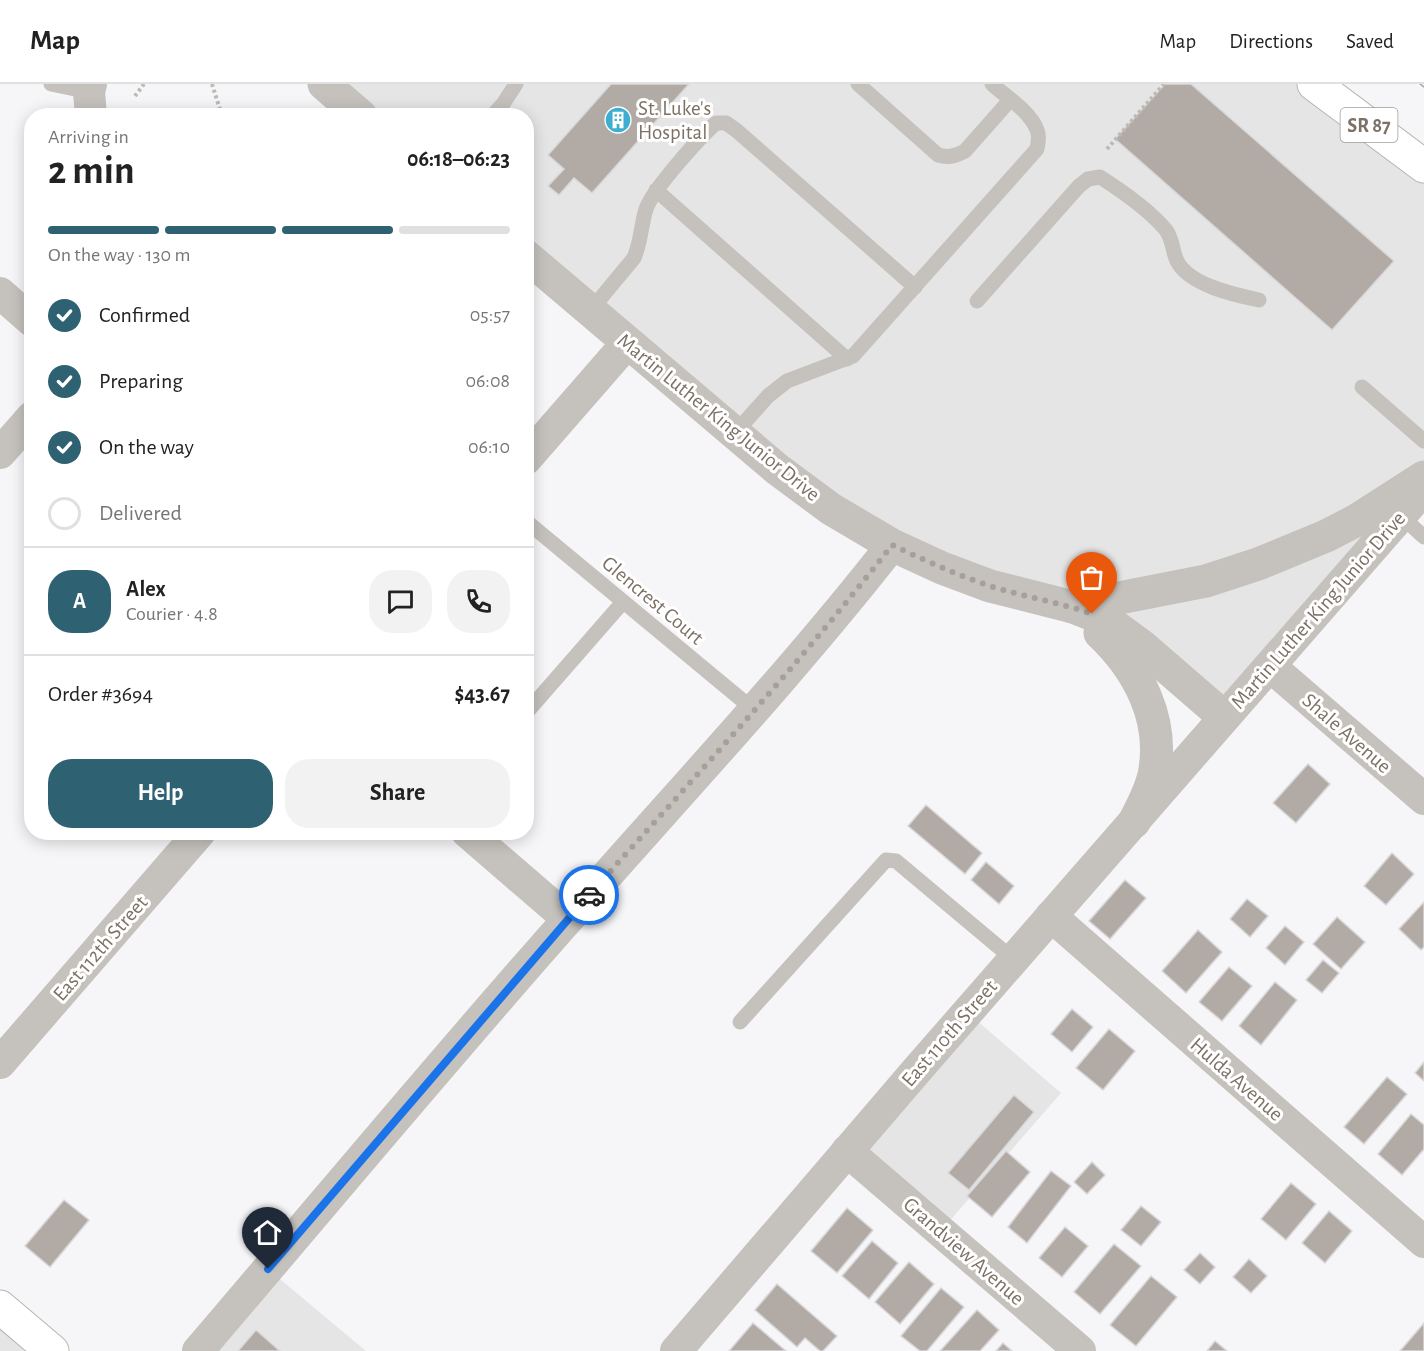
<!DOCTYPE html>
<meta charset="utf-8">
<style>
:root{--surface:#fff;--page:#f2f2f2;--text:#222;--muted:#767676;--line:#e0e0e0;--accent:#2e6171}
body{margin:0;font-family:"Alegreya Sans",sans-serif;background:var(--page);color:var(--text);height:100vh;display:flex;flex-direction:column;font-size:22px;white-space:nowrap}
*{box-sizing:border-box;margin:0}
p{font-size:20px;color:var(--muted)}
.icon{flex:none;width:33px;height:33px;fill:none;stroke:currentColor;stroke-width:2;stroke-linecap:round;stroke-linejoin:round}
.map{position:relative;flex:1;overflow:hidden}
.details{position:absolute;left:24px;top:24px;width:510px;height:732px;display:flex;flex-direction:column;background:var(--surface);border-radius:24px;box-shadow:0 3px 15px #0003}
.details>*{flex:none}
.pin{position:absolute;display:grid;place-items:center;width:51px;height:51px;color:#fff;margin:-62px -26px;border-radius:50% 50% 50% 0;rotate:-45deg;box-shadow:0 0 6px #0007}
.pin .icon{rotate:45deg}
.courier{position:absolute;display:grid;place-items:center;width:60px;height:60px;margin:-30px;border:4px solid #1a73e8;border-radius:50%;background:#fff;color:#222;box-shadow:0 2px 8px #0007}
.summary em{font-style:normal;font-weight:600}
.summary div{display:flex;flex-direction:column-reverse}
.summary{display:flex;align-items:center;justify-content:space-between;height:102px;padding:0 24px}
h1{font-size:39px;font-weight:600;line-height:45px}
.bar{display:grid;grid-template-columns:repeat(4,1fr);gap:9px 6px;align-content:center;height:72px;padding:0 24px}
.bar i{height:8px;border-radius:4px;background:var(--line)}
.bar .on{background:var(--accent)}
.bar p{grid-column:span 4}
.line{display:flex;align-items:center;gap:15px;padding:0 24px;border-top:2px solid var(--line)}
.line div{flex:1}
.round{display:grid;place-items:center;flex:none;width:63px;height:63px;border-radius:24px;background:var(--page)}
ol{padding:0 24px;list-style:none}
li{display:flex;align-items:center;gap:18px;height:66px}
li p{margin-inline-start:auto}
li .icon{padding:6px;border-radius:50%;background:var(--accent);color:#fff;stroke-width:4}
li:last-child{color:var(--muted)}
li i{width:33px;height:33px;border:3px solid var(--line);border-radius:50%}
.primary-button{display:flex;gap:12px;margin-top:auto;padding:12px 24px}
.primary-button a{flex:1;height:69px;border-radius:24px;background:var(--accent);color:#fff;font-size:24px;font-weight:600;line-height:69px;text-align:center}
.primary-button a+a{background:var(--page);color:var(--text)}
header{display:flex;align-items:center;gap:36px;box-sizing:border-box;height:84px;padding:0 30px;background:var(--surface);border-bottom:2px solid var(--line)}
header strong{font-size:28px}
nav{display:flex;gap:33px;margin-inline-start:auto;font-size:21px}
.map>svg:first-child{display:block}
</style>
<header>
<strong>Map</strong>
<nav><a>Map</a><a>Directions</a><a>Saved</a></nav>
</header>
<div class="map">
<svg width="1424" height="1267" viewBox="0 0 1424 1267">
<rect width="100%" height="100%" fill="#f6f6f8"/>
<g fill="#e6e5e6">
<polygon points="324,0 1314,0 1424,82 1424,405 1224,633 1142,562 892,461 527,172 526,32 361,31"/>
<polygon points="967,928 1061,1009 941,1147 847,1067"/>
<polygon points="268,1185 366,1267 198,1267"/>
<polygon points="0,1231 52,1267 0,1267"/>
</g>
<g fill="#b2aba5" stroke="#d8d8da" stroke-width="1.5">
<polygon points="611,0 689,0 592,109 574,94 559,111 548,102 564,85 548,71"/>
<polygon points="1165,0 1191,0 1394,177 1332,246 1115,55"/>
<polygon points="1308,680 1330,700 1296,739 1273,719"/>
<polygon points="926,721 982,769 965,790 908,742"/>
<polygon points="1392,769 1414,790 1386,821 1364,802"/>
<polygon points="986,778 1014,802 999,820 971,796"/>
<polygon points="1125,796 1146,814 1110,855 1089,837"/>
<polygon points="1247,815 1268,832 1250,853 1230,835"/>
<polygon points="1424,818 1424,863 1421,866 1399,845"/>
<polygon points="1337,833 1365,858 1341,885 1313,860"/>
<polygon points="1285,842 1304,858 1285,881 1266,864"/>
<polygon points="1198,846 1222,868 1186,909 1162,887"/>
<polygon points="1323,876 1339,889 1322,909 1306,896"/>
<polygon points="1229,883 1252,902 1222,937 1199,918"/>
<polygon points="1275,898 1297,916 1261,961 1239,942"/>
<polygon points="1072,925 1093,943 1072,968 1051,950"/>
<polygon points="1109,945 1135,967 1103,1006 1076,984"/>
<polygon points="1424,978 1424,997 1415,989"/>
<polygon points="1387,993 1407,1010 1364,1060 1344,1043"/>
<polygon points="1014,1011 1034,1028 969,1106 948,1089"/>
<polygon points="1411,1030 1424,1041 1424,1065 1402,1091 1378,1070"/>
<polygon points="1006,1067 1030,1088 992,1133 967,1112"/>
<polygon points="1092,1078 1105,1091 1087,1110 1074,1098"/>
<polygon points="1051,1087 1071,1102 1027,1159 1008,1143"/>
<polygon points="1291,1099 1316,1120 1286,1156 1261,1135"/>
<polygon points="64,1116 89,1136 50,1183 25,1162"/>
<polygon points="1141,1122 1161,1138 1141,1162 1121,1146"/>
<polygon points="847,1124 873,1146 837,1189 811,1167"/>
<polygon points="1329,1127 1352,1147 1325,1179 1302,1159"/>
<polygon points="1065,1143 1088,1162 1062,1193 1039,1174"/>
<polygon points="872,1157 898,1179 869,1215 842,1192"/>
<polygon points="1114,1160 1141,1182 1100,1230 1074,1208"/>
<polygon points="1200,1169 1215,1183 1200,1200 1184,1186"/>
<polygon points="1249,1175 1267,1192 1251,1209 1233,1193"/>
<polygon points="909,1178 934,1200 900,1240 875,1218"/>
<polygon points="1151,1192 1177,1213 1136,1262 1110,1241"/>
<polygon points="777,1200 837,1252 823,1267 820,1267 805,1254 797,1263 755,1226"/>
<polygon points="941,1204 964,1223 927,1267 920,1267 901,1252"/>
<polygon points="977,1226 999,1246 980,1267 940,1267"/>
<polygon points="753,1239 786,1267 729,1267"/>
<polygon points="1424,1239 1424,1267 1400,1267"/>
<polygon points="256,1246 280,1267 238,1267"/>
<polygon points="1215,1257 1227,1267 1207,1267"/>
<polygon points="1003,1259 1012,1267 996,1267"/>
</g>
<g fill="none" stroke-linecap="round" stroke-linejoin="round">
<defs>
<polyline id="secondary" points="0,1223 52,1267"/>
<polyline id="primary" points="1314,0 1424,82"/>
</defs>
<use href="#secondary" stroke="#bab5b0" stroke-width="35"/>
<use href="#primary" stroke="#b8b3af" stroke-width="35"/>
<g stroke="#bcb9b6" stroke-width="4" stroke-dasharray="3 3" stroke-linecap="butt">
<polyline points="212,0 222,32"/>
<polyline points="135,12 144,0"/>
<polyline points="1107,65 1164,0"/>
</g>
<g stroke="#c5c1bd" stroke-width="15">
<polyline points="51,0 89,8"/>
<path d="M858,0L938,71C949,74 955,72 965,67L1010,16"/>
<polyline points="492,32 503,20 516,0"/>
<polyline points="656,106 847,275"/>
<path d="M977,217L1079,102L1088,95L1100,93C1122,107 1150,127 1166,146C1173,156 1172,166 1177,177C1189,201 1235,211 1259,216"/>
<path d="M590,227L634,174C641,158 641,141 646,125C653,105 700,53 716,39H726L736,46L915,203"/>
<polyline points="1362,303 1424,357"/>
<path d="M735,349L768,312L787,297L853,272L1037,65C1038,59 1040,52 1037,46C1030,27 1006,13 992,0"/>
<polyline points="1401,432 1424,453"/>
<polyline points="526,437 754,626"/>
<polyline points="526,629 623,518"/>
<polyline points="740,938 886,776 896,777 1013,875"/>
</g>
<g stroke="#c5c1bd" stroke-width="32">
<polyline points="91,0 89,8 91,32"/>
<polyline points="0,209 32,237"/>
<polyline points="0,369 32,333"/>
<polyline points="526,375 628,258"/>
<polyline points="1270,582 1424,715"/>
<polyline points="467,748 568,835"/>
<polyline points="1051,832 1424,1158"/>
<polyline points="0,979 200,748"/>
<polyline points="847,1067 1080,1267"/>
<path d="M198,1267C322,1122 444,975 570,833C678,710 791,590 892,461"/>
<polyline points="676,1267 917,986 1424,405"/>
</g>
<g stroke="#c5c1bd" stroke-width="33">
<polyline points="324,0 361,32"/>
<polyline points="526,172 777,385 831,425 892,461 942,484 990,502 1073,523 1108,537 1142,562 1224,633"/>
<polyline points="1073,523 1206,497 1258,480 1326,452 1357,436 1424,393"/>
<path d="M1100,549C1139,586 1165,636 1154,691C1150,708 1142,723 1134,738"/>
</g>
<use href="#secondary" stroke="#fff" stroke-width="33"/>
<use href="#primary" stroke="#fff" stroke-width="33"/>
<polyline stroke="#a9a39e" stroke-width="1.5" points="1420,0 1424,3"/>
</g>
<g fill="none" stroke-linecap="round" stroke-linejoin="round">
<path stroke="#a7a099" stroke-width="6" stroke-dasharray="0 10.8" d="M589,811C692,696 797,583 892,461C924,476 957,491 990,502C1024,513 1059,518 1092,530"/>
<polyline stroke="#1a73e8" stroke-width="8" points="268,1185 589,811"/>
</g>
<defs>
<symbol id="building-disc" viewBox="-11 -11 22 22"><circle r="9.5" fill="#3daed1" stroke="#fff"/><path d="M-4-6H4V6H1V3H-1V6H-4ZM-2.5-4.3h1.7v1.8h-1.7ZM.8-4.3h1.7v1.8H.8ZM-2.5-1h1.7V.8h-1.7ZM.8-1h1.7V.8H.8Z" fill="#fff"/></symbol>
</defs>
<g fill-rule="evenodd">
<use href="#building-disc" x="603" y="21" width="30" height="30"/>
</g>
<g text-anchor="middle" stroke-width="6" stroke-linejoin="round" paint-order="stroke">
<rect fill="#fff" stroke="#a49c94" stroke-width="1.5" x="1340.5" y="24" width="57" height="34" rx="4.5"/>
<g font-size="20" font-weight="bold" fill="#7d7166">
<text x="1369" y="48">SR 87</text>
</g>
<g font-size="21" fill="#7d7166" stroke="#fff" text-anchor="start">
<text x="638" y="31">St. Luke's<tspan x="638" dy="24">Hospital</tspan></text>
</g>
<g font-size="21" fill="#7d7166" stroke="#fff">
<text transform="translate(719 333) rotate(39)" y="7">Martin Luther King Junior Drive</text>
<text transform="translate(653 516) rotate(40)" y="7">Glencrest Court</text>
<text transform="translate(1318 526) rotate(-49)" y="7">Martin Luther King Junior Drive</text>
<text transform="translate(1347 649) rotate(41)" y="7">Shale Avenue</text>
<text transform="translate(100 864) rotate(-49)" y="7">East 112th Street</text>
<text transform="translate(949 949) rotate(-49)" y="7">East 110th Street</text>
<text transform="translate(1237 995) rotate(41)" y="7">Hulda Avenue</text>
<text transform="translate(964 1167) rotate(41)" y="7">Grandview Avenue</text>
</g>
</g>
</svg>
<div class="pin" style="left:1092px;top:530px;background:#ea580c"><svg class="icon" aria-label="bag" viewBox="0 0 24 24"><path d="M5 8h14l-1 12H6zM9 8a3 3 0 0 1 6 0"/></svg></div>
<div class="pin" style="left:268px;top:1185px;background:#1f2937"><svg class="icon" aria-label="home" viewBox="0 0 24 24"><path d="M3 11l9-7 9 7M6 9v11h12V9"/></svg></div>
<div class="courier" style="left:589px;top:811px"><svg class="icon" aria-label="car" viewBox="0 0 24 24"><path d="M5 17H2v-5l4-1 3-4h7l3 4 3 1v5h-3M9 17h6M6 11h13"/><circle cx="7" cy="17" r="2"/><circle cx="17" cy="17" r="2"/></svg></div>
<section class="details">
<div class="summary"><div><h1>2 min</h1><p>Arriving in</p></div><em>06:18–06:23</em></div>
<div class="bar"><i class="on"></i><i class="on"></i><i class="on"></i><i></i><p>On the way · 130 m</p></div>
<ol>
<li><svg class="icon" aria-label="check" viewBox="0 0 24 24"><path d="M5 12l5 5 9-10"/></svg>Confirmed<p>05:57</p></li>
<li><svg class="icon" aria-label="check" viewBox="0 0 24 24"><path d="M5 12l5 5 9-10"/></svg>Preparing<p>06:08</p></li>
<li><svg class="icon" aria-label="check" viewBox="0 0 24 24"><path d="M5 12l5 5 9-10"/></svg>On the way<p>06:10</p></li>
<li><i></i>Delivered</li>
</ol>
<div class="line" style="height:108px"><b class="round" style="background:var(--accent);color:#fff">A</b><div><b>Alex</b><p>Courier · 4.8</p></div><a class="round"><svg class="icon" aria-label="chat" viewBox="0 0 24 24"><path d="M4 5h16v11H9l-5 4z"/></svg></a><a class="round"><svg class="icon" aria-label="phone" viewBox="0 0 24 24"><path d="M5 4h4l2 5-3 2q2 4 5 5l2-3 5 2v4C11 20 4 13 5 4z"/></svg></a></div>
<div class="line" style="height:78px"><div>Order #3694</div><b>$43.67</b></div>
<div class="primary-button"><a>Help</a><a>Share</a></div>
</section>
</div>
